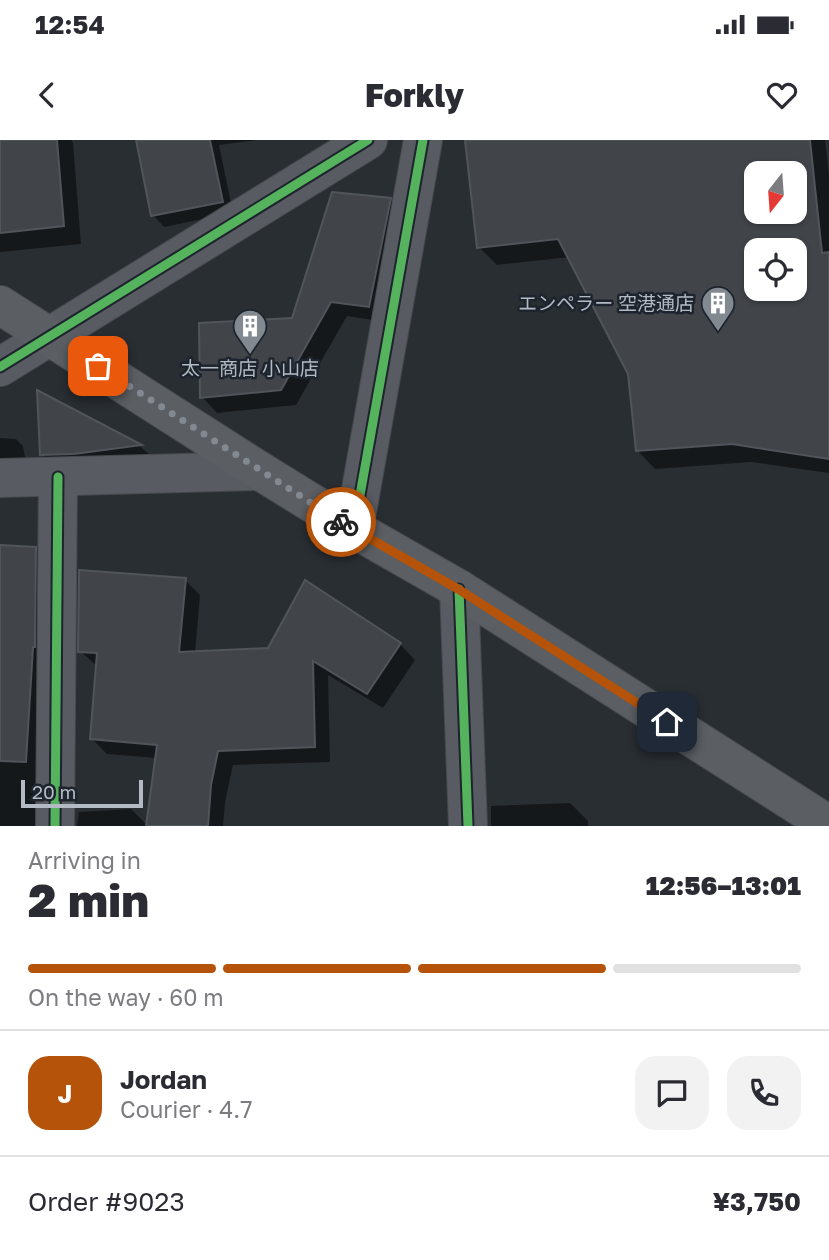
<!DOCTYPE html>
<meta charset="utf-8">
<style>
:root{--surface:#fff;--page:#f2f2f3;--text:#2b2b33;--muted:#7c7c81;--line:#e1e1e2;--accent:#b45309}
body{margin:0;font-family:"Golos Text","Noto Sans JP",sans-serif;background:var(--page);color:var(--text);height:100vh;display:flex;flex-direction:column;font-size:26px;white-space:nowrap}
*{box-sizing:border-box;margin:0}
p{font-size:23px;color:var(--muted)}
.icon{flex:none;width:38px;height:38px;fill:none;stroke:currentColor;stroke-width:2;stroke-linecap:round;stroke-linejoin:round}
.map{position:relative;height:686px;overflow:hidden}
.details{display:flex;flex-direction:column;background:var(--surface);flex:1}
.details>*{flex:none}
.needle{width:46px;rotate:197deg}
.controls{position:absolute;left:744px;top:21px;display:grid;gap:14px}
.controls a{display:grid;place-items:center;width:63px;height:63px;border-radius:14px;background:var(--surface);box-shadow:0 2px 5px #0004;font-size:35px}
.scale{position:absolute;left:21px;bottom:18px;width:122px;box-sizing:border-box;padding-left:7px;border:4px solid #b3bac4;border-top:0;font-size:19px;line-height:24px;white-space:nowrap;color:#b3bac4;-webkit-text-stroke:5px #1d242d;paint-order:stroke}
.pin{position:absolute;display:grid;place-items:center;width:60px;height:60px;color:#fff;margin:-30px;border-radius:14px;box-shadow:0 4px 10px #0006}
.courier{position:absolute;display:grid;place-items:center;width:70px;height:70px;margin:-35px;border:5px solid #b45309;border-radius:50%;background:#fff;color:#222;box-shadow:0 2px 9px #0007}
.head em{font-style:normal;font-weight:800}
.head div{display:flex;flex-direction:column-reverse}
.head{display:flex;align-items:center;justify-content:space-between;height:119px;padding:0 28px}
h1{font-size:46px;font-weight:800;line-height:52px}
.bar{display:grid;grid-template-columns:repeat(4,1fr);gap:10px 7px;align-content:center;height:84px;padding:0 28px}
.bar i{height:9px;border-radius:5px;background:var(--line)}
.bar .on{background:var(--accent)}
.bar p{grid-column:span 4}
.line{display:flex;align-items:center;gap:18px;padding:0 28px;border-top:2px solid var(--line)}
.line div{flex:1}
.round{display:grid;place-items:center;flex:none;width:74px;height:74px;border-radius:21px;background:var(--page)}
.status{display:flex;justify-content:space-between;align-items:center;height:49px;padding:0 35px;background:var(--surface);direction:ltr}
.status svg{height:19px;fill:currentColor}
header{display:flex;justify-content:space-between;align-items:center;height:91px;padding:0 28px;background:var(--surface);font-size:32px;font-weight:800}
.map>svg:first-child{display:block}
</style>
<div class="status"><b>12:54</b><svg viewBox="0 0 49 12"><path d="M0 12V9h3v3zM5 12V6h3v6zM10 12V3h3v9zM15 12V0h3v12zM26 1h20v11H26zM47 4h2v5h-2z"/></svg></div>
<header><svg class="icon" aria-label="back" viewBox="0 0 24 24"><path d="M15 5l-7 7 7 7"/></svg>Forkly<svg class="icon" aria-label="heart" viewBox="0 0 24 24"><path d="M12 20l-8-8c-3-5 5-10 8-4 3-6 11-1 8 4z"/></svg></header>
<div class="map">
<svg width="829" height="686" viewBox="0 0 829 686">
<rect width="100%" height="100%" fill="#292e33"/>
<g fill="#0007" fill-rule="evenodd">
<polygon points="0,0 71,0 73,3 81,104 0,112"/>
<polygon points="138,0 258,0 219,5 233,73 164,87 153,75"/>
<path d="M467,0H825L829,36V333L751,322L655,329L637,310L630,233L570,117L497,125L479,107ZM756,33H794V72H756ZM756,110H794V149H756Z"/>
<polygon points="390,59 405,75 385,182 347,176 296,265 217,273 202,257 294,179"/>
<polygon points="39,253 141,307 153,318 55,327 42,314"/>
<polygon points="0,298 16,299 23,306 26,322 0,324"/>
<polygon points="0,407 35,409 50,424 44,686 0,686"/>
<polygon points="185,440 200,455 195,513 400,504 415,520 383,568 328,535 330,622 233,625 225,662 223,686 77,686 79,672 131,669 147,685 157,618 107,614 92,599 98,527 80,511"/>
<polygon points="570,663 588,681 588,686 491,686 491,666"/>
</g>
<g fill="#41454a" stroke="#50555b" stroke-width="2" fill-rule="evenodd">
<polygon points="0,0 57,0 64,86 0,93"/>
<polygon points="136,0 210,0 223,62 151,76"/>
<path d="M465,0H810L822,113L829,112V319L732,304L636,311L628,234L558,99L477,108ZM756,33H794V72H756ZM756,110H794V149H756Z"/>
<polygon points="332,52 391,58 369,167 331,162 281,250 200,258 199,183 292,178"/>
<polygon points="37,250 142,305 74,314 40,315"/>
<polygon points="0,405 36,407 35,507 33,507 26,622 0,621"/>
<polygon points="79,430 186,438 179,512 268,508 305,440 401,503 367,554 313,521 315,607 218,611 211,645 208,686 146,686 157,605 90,599 97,513 78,512"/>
</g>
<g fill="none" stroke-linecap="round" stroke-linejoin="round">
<defs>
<g id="minor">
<polyline points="0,227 368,0"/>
<polyline points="0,338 260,331"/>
<polyline points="354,389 423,0"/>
<polyline points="459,449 468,686"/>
<polyline points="55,686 58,337"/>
</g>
<polyline id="major" points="0,165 260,331 354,389 459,449 829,685"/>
</defs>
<use href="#minor" stroke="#45494d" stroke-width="40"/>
<use href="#major" stroke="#464a50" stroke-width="40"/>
<use href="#minor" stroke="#585c62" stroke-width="38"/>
<use href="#major" stroke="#5b5f63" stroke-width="38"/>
<defs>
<g id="cycleway">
<polyline points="0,227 368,0"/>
<polyline points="354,389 423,0"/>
<polyline points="459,449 468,686"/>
<polyline points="55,686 58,337"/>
</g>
</defs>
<use href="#cycleway" stroke="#1d242d" stroke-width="13"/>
<use href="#cycleway" stroke="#56b35d" stroke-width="9"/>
</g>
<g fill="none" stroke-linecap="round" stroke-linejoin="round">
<polyline stroke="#838991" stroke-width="7" stroke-dasharray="0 12.6" points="98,226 341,382"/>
<polyline stroke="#b45309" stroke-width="9" points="341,382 458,449 667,582"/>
</g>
<defs>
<symbol id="building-pin" viewBox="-11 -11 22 30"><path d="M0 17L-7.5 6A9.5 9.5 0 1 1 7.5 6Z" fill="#838991" stroke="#1d242d"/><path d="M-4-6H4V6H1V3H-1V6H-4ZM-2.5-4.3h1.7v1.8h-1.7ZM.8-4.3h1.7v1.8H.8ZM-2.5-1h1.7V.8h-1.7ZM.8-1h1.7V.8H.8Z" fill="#fff"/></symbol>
</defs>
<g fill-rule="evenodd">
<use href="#building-pin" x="699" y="144" width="38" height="52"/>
<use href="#building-pin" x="231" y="167" width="38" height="52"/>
</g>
<g text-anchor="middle" stroke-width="5" stroke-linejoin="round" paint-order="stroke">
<g font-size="19" fill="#b3bac4" stroke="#1d242d" text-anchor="end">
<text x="694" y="170">エンペラー 空港通店</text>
<text x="250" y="235" text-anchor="middle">太一商店 小山店</text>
</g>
</g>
</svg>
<div class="controls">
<a><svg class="needle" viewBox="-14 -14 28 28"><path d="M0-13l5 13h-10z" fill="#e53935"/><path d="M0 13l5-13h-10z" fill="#7c7c81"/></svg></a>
<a><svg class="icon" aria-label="locate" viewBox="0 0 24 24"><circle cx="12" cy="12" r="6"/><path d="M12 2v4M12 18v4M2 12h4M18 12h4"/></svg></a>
</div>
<div class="scale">20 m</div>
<div class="pin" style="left:98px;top:226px;background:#ea580c"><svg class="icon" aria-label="bag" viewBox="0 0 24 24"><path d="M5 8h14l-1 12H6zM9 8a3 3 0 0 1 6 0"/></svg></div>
<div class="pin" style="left:667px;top:582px;background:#1f2937"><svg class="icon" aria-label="home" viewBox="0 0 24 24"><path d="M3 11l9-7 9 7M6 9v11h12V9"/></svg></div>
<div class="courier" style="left:341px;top:382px"><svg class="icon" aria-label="bike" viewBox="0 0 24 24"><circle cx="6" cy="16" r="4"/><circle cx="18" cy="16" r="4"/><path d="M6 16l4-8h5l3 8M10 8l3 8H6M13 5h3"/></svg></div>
</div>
<section class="details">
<div class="head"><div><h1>2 min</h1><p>Arriving in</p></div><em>12:56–13:01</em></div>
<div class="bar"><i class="on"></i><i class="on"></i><i class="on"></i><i></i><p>On the way · 60 m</p></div>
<div class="line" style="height:126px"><b class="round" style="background:var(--accent);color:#fff">J</b><div><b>Jordan</b><p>Courier · 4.7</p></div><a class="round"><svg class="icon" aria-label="chat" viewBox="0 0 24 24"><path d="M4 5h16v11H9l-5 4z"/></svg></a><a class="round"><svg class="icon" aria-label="phone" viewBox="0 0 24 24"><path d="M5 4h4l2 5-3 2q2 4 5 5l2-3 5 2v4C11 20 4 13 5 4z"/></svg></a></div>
<div class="line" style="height:91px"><div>Order #9023</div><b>¥3,750</b></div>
</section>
